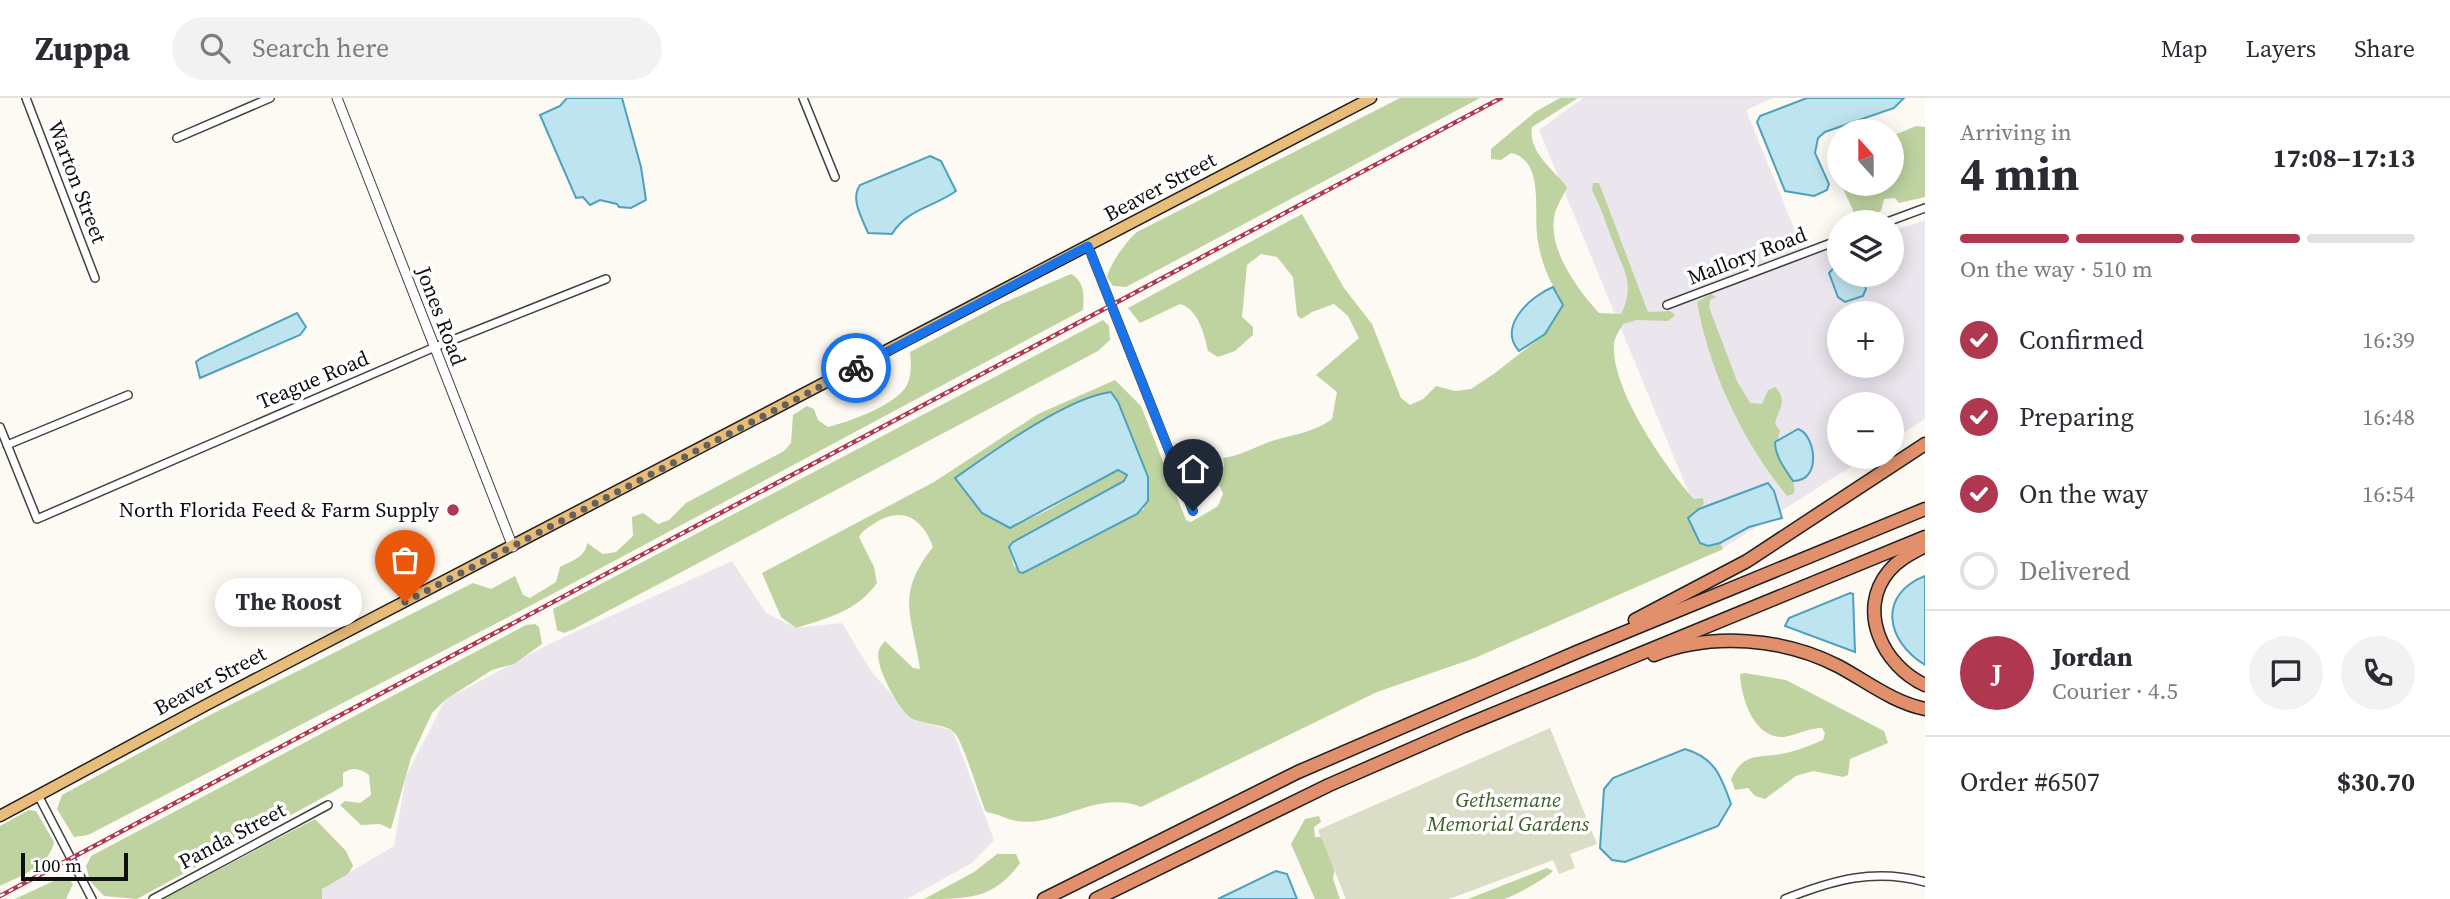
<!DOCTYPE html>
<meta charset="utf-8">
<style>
:root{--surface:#fff;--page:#f2f2f3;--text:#2b2b33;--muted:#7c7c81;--line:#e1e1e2;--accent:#af3850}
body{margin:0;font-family:"Source Serif 4",serif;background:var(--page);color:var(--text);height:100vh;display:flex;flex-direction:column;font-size:26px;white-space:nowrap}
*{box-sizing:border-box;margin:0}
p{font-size:23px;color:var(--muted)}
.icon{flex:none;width:38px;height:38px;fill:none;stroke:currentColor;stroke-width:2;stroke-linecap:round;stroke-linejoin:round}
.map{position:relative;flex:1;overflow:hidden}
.side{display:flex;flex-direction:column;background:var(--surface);width:525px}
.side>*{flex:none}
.needle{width:46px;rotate:339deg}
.controls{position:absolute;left:1827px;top:21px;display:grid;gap:14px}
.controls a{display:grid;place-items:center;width:77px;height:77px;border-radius:50%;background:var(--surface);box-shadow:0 4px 18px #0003;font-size:35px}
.scale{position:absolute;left:21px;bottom:18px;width:107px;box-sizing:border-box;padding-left:7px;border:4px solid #0f0f0f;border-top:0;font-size:19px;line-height:24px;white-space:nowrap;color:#0f0f0f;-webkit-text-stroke:5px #fff;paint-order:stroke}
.pin{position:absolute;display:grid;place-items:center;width:60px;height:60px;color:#fff;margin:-72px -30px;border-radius:50% 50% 50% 0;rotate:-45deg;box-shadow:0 0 7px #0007}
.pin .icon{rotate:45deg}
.courier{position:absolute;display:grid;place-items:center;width:70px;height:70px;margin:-35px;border:5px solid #1a73e8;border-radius:50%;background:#fff;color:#222;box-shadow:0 2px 9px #0007}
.bubble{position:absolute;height:49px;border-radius:24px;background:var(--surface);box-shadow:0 4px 18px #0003;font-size:23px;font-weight:700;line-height:49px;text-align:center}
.overview em{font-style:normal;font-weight:700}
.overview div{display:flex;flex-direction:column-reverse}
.overview{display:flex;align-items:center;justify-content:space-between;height:119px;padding:0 35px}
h1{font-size:46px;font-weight:700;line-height:52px}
.bar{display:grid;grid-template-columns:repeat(4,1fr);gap:10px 7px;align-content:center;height:84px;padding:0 35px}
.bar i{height:9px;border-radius:5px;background:var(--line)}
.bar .active{background:var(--accent)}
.bar p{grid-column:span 4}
.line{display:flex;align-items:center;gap:18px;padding:0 35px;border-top:2px solid var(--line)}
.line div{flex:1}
.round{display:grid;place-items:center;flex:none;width:74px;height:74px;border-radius:37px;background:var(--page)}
ol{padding:0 35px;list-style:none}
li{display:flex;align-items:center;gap:21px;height:77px}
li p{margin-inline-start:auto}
li .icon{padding:7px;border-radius:50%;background:var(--accent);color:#fff;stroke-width:4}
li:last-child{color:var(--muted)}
li i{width:38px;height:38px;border:4px solid var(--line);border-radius:50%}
header{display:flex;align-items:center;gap:42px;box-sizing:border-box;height:98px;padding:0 35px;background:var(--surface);border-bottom:2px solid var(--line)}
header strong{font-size:33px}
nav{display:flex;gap:38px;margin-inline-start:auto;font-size:24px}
.search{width:490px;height:63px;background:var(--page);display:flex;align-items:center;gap:18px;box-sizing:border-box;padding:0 24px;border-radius:38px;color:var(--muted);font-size:26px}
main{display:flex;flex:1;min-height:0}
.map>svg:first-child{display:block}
</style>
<header>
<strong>Zuppa</strong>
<div class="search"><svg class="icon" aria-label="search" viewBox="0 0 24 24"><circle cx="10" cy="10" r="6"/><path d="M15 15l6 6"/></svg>Search here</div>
<nav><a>Map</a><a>Layers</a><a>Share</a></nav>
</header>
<main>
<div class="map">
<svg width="1925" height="801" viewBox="0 0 1925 801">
<rect width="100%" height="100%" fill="#fdfaf3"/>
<g fill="#ebe5ed" fill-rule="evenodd">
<path d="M1583,0H1773L1746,12L1804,155L1839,146V177H1892V132L1925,123V321L1892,342V306H1839V359H1866L1714,456L1539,32ZM1839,215H1892V268H1839Z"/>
<polygon points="732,463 766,515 796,530 842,525 871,573 912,620 953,633 994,742 972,765 907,801 322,801 322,791 394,748 406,678 445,602 549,546"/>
</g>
<g fill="#bfd3a1" fill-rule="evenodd">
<path d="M1400,0H1480L1126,189L1113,188L1107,179C1110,166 1127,142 1137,134Z"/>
<path d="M1560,0H1578L1532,29C1528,54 1552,70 1567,89C1563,99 1555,110 1554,120C1549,153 1578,192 1599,215L1621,216C1636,186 1623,171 1613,144C1606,126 1601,109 1592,92L1593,85H1599L1648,214L1670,213L1675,217L1668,223L1637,222L1623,226C1620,232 1615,238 1614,245C1610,290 1665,369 1694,401L1703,400L1704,406L1688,420L1699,445L1708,448L1720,445L1723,451L1475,560L1377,594L1141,709C1098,691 1056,730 1017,723C1007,722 997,715 986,714C979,698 963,643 954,634C944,626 925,626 913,621C900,615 873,566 879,552C880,548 883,546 885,543L913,570L920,571C912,517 895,497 933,449C923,421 903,407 875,425C869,429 863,432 859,439L874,469L877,485C857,513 828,520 796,530L781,519L762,475L934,384L1038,316L1115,282L1141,308L1186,422L1191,424L1218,408L1223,396L1220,388L1206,387L1207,376L1224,368L1223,360C1243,357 1256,348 1275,342C1296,336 1314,334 1332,321L1337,294L1316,277L1359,240L1348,218L1334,206L1312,214L1301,221L1297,217L1293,179L1277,159L1261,156L1247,167L1242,219L1253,229V237L1235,253L1218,259L1208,253C1204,236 1199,212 1180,206L1140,225L1128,210L1302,116L1344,190L1372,226L1401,300L1410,307L1423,301L1436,288L1455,293L1471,291L1495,275L1545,236L1559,197C1547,181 1539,156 1537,136C1534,111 1544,62 1511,55L1501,62L1491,61V51L1535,14ZM1102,295L1118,304L1148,379L1144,411L1023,475L1014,468L1009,449L1013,444L1124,383L1127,377L1118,372L1046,413L1010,430L987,418L977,365L1050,319Z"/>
<polygon points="1916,28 1925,29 1925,99 1899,105 1895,100 1884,101 1881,113 1858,123 1841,86 1892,86 1892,38"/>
<path d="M1071,176C1085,184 1084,197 1083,212L545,500L88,737L74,739L57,711L62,697L210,617L473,485L491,491L515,478L523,497L530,500L556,484L560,469C571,463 586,459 587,445L603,456L616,454L633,438L632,419L643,415L658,426L669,422L686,405L784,353L791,345L793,317L807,308L814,311L818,322L828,329C848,324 897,307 907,287C912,277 911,264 910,254L1003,205Z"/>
<path d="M1711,196L1716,199L1710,202L1709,209L1737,283L1750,305L1762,306L1768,292L1775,289C1789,303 1778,311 1775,326L1780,333C1771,358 1801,382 1793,396L1787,398C1743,344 1709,273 1697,204Z"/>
<polygon points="1103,222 1109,228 1110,242 1098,253 574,531 564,535 557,532 553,511"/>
<path d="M535,526L539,529L542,546L514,566L492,572L467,588L445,602L432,615L411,660L391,731L380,726L361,727L340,707L345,703L360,705L371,697L369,677C359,670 353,669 343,675V688L333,694L137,801L104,798L90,783L86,768L91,758L526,527Z"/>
<path d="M1745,575L1786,582L1884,633L1888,645L1850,661L1848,677L1843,679L1813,673L1796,678L1765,701L1755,698L1748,690L1735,692L1731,681C1745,652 1760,661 1786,655C1799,652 1811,647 1823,642L1825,635L1822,630C1808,630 1797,637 1784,639C1754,641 1741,600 1740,576Z"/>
<path d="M29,712L36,713L54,744C50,768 20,778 0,788V728Z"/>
<polygon points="1319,718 1321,724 1314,729 1315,739 1326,739 1336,763 1333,781 1340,801 1315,801 1291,746 1305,721"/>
<polygon points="315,721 346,753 353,768 348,776 322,791 322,801 163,801"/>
<path d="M997,756H1016L1020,765C994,801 968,801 924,801L974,774Z"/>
<path d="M1547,770L1553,773C1547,780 1512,799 1504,801C1493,801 1480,801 1468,801Z"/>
<polygon points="67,779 73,786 66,801 15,801 60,780"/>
</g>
<polygon fill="#dadec6" points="1550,630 1597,746 1570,756 1575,770 1559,776 1553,762 1449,801 1346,801 1318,732"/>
<g fill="#bee4ef" stroke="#4ea1bd" stroke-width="2">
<polygon points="567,0 622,0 641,69 646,102 631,110 619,109 617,106 600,102 590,107 583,99 576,100 540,17 560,8"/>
<polygon points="1807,0 1904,0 1894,10 1825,34 1818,40 1815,55 1829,86 1827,92 1814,98 1785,93 1757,24 1760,18"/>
<path d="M930,58L941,63L956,93C934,109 907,111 892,136L868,135C862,120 850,101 860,87Z"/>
<polygon points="1839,164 1839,177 1862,177 1866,191 1863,198 1845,204 1838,199 1829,175"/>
<path d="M1553,189L1563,207L1545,236L1519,253C1497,228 1531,198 1553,189Z"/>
<polygon points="297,215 306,229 300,237 200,280 196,264 201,260"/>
<path d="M1111,294L1118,304L1148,379V403L1137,416L1023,475L1019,474L1009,449L1013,444L1124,383L1127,377L1118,372L1010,430L982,415L955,380C992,354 1068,299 1111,294Z"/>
<path d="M1798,331C1815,336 1823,383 1793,383C1785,371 1775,358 1775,344Z"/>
<polygon points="1768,385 1774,393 1782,420 1749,429 1720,445 1708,448 1700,445 1688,420 1699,411"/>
<path d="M1925,478V567C1886,543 1877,497 1925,478Z"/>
<polygon points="1850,495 1853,496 1855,554 1785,528 1789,520"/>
<path d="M1685,651C1715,660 1721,678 1731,706L1718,728L1625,764L1612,762L1600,750L1604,691L1613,680Z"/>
<polygon points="1276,773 1287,776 1297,801 1218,801"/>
</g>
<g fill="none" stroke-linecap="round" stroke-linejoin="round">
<defs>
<g id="minor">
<polyline points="26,0 95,180"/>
<polyline points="803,0 835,79"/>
<polyline points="177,40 270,0"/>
<polyline points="1887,124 1925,110"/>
<polyline points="1088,148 1193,413"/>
<polyline points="1667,207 1839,142"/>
<polyline points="0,329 37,421 435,249 606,181"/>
<polyline points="7,347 128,297"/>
<polyline points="38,697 92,801"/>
<polyline points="153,801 328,707"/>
<path d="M1785,801C1833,782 1874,770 1925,784"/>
</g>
<polyline id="tertiary" points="337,0 513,449"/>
<polyline id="primary" points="0,718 206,607 1371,0"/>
<g id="motorway">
<path d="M1925,448C1912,455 1899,461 1889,473C1856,512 1883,568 1925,587"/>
<polyline points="1635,522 1747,463 1925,346"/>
<path d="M1654,557C1711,534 1784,540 1838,568C1868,584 1892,604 1925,611"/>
<polyline points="1044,801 1298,674 1577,554 1925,411"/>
<polyline points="1096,801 1329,687 1464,628 1925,439"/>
</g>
</defs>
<use href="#minor" stroke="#424242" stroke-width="10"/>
<use href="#tertiary" stroke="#424242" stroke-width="11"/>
<use href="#primary" stroke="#202020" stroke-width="13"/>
<use href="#motorway" stroke="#202020" stroke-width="15"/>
<use href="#minor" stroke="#fff" stroke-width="7"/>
<use href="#tertiary" stroke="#fff" stroke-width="9"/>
<use href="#primary" stroke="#e8bc79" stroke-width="10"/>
<use href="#motorway" stroke="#e2906c" stroke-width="12"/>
<defs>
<polyline id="rail" points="0,798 1501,0"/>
</defs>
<use href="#rail" stroke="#af3850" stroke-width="4.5"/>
<use href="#rail" stroke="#fff" stroke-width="2" stroke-dasharray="5" stroke-linecap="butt"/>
</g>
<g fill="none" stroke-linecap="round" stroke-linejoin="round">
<polyline stroke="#62615f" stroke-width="7" stroke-dasharray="0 12.6" points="405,504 856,270"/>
<polyline stroke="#1a73e8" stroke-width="9" points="856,270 1088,148 1193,413"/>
</g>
<circle fill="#af3850" stroke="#fff" stroke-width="2.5" cx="453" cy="412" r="7"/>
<g text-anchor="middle" stroke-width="7" stroke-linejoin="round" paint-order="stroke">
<g font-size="21" fill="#0f0f0f" stroke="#fff">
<text transform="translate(77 84) rotate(69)" y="7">Warton Street</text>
<text transform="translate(1160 89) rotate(-28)" y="7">Beaver Street</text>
<text transform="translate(1747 158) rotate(-21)" y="7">Mallory Road</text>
<text transform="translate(441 218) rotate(69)" y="7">Jones Road</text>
<text transform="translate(313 282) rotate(-23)" y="7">Teague Road</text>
<text transform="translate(210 583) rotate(-28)" y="7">Beaver Street</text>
<text transform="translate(232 738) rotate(-28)" y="7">Panda Street</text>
</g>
<g font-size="21" fill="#0f0f0f" stroke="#fff" text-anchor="end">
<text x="439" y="419">North Florida Feed &amp; Farm Supply</text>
</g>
<g font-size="21" font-style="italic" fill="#3b6027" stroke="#fff">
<text x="1508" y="709">Gethsemane<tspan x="1508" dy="24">Memorial Gardens</tspan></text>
</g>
</g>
</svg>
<div class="controls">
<a><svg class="needle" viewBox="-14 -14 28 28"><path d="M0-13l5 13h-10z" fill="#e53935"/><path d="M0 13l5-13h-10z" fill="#7c7c81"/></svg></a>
<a><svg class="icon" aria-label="layers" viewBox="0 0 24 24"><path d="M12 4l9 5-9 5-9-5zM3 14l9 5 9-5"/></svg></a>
<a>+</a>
<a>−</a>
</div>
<div class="scale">100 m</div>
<div class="pin" style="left:405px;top:504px;background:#ea580c"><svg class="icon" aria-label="bag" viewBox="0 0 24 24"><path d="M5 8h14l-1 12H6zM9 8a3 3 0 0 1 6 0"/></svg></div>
<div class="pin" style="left:1193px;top:413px;background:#1f2937"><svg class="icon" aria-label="home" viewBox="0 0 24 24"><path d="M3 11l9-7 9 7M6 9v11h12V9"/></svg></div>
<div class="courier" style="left:856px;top:270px"><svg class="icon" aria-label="bike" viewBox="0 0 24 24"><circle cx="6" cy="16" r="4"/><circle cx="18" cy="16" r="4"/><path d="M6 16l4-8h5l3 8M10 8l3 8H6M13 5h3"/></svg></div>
<div class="bubble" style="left:215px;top:480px;width:147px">The Roost</div>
</div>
<section class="side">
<div class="overview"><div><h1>4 min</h1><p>Arriving in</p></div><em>17:08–17:13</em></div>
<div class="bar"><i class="active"></i><i class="active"></i><i class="active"></i><i></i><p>On the way · 510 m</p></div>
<ol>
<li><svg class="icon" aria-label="check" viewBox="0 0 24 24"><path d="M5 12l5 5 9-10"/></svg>Confirmed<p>16:39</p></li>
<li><svg class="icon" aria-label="check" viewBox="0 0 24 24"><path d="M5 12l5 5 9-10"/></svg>Preparing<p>16:48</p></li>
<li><svg class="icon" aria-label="check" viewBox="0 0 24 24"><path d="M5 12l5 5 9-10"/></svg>On the way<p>16:54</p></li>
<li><i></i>Delivered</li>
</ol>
<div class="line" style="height:126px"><b class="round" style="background:var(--accent);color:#fff">J</b><div><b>Jordan</b><p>Courier · 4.5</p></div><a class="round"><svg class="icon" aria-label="chat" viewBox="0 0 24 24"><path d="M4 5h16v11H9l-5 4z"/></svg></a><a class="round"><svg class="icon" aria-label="phone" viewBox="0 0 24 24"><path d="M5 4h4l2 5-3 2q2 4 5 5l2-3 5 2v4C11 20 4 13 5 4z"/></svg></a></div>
<div class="line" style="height:91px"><div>Order #6507</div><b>$30.70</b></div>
</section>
</main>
